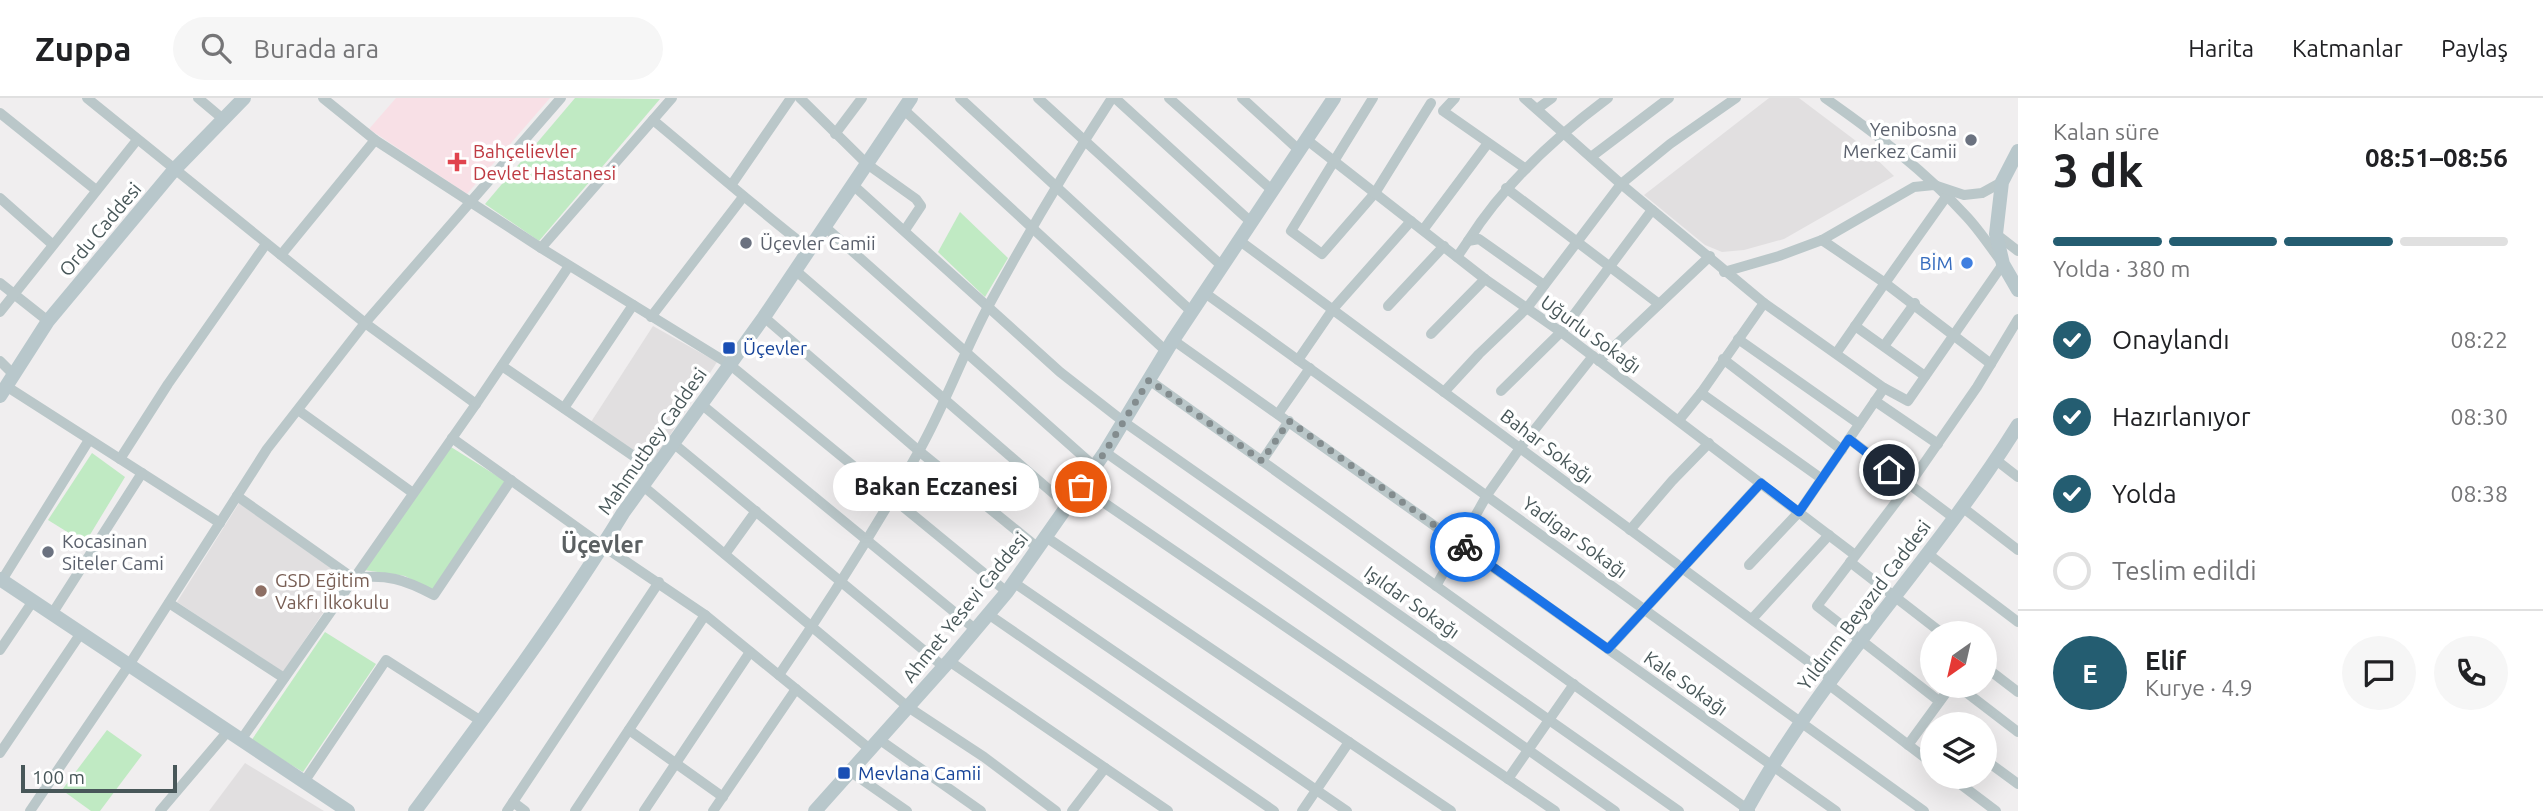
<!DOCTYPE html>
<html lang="tr">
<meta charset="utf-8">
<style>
:root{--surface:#fff;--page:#f6f6f6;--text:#202124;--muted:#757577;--line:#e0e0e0;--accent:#245d71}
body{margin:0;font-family:Ubuntu,sans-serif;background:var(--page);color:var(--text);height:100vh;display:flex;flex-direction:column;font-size:26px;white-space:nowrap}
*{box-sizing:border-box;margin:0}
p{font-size:23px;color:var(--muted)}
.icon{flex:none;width:38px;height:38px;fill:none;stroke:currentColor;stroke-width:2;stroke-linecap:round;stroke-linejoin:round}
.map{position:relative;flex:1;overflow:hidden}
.drawer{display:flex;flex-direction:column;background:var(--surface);width:525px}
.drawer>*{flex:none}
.needle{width:46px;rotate:214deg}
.controls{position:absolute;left:1920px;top:523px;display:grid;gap:14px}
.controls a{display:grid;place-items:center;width:77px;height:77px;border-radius:50%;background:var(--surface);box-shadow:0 7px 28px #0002;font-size:35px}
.scale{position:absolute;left:21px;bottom:18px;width:156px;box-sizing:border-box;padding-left:7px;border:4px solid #485759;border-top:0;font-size:19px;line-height:24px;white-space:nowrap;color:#485759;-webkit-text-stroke:5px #fff;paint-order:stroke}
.pin{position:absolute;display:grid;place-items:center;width:60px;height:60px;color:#fff;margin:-30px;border:4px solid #fff;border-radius:50%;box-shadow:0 2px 7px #0007}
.courier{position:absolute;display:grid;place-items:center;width:70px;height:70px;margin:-35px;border:5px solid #1a73e8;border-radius:50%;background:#fff;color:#222;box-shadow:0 2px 9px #0007}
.bubble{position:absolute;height:49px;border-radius:24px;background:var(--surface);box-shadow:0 7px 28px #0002;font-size:23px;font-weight:700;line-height:49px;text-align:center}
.headline em{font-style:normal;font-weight:700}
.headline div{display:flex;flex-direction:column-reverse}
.headline{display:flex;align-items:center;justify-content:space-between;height:119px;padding:0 35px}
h1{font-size:46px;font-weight:700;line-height:52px}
.bar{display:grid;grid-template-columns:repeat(4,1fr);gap:10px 7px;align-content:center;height:84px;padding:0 35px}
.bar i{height:9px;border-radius:5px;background:var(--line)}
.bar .selected{background:var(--accent)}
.bar p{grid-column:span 4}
.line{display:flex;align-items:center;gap:18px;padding:0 35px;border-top:2px solid var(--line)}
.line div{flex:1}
.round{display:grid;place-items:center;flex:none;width:74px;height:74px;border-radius:37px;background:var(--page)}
ol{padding:0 35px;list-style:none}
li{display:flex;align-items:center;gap:21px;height:77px}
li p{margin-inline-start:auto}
li .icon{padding:7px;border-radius:50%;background:var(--accent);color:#fff;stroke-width:4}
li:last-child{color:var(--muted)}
li i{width:38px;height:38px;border:4px solid var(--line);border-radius:50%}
header{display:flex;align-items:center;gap:42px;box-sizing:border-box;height:98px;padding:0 35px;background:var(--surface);border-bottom:2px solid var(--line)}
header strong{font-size:33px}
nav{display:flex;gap:38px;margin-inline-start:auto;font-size:24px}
.search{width:490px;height:63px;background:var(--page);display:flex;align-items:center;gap:18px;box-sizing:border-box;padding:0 24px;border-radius:38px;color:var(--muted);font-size:26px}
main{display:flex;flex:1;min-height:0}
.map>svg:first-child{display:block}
</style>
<header>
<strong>Zuppa</strong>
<div class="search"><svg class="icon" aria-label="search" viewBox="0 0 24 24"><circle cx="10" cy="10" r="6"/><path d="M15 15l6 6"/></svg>Burada ara</div>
<nav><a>Harita</a><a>Katmanlar</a><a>Paylaş</a></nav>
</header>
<main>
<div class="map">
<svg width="2018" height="713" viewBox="0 0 2018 713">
<rect width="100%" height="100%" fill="#f0eeef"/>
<g fill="#e1dfe0">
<polygon points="1769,0 1799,0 1864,49 1894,78 1784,141 1744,152 1722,154 1705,147 1644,97"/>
<polygon points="653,228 717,264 652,365 591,324"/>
<polygon points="239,405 346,481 283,574 177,504"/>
<polygon points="245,665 324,713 209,713"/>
</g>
<polygon fill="#f8e0e6" points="396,0 550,0 467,96 369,31"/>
<g fill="#c0eac3">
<polygon points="575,0 660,1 539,143 485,106"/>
<polygon points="960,114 1008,160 985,199 938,154"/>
<polygon points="451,349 505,383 432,493 405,478 364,472"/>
<polygon points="92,355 125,379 85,445 48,422"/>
<polygon points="325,534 376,566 303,674 251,643"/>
<polygon points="107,632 142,657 100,713 91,713 62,692"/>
</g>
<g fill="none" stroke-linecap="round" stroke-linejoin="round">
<g stroke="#bac7c9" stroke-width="10">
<polyline points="87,0 365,225 476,306"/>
<polyline points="198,0 223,21"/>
<polyline points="323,0 375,42 541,150 729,266 1007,494"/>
<polyline points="800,0 867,66 916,101 921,108 905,132"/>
<polyline points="960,0 1192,214"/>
<polyline points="1038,0 1223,169"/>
<polyline points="1115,0 1252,125"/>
<polyline points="1169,0 1273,93"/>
<polyline points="1242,0 1300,53"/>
<polyline points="1373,0 1291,133 1322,156 1375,95 1431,5"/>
<polyline points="1455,0 1443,13 1526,71"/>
<path d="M1524,0L1621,86L1764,205L1884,290L1908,303L2003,166C1991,150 1980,133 1967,119C1925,73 1875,35 1825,0"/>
<polyline points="903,11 1166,253"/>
<polyline points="1537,11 1552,0"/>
<polyline points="0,15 96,92"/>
<path d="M653,22C705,65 755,109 809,151"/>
<polyline points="835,36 862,0"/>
<polyline points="1307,42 1485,181 1561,234 1855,457"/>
<polyline points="1591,59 1669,0"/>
<polyline points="732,86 791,0"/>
<polyline points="853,87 1060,274 1124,324 1679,713"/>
<polyline points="1506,90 1659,206"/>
<polyline points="0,100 52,146"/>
<polyline points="824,128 1095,369"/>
<polyline points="1423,132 1488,45"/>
<polyline points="1996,136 2018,153"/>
<polyline points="1822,142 1885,185 1946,99"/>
<polyline points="1240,143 1832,581"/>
<path d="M1468,143C1504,86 1554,40 1608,0"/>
<polyline points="541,150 672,0"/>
<polyline points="281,157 375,42"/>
<polyline points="1457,159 1468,143 1479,141 1544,187"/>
<polyline points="795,172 1068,408"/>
<polyline points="1724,174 1779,158 1822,142 1914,89 1934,87 1964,97 1982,95 2002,84"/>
<polyline points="0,185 48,223"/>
<polyline points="1205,195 1924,713"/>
<polyline points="1388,208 1444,148"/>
<polyline points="0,214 137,42"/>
<polyline points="651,219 743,99"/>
<polyline points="764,219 919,353 1038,450"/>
<polyline points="1855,228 1925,278"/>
<polyline points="1431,236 1485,181"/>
<polyline points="1738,241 1859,326"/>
<polyline points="1173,242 1836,713"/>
<polyline points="1884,248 1915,205"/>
<polyline points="1837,254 1885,185 1991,266"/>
<polyline points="1723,261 1842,352"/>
<polyline points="1298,262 1333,211 1411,123"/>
<polyline points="0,263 13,276"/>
<polyline points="1599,263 1710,158"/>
<polyline points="502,268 654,372"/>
<polyline points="1149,282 1750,713"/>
<polyline points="6,288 220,425"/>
<polyline points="1501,293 1561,234 1652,112"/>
<polyline points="1444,294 1479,256 1527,210 1621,86 1670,46 1736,0"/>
<polyline points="1701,295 1822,381"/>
<polyline points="1875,303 1938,346"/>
<polyline points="701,306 975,531"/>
<polyline points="564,310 633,207"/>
<polyline points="298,312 413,395"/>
<polyline points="1278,316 1310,270"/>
<polyline points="1679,322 1701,295 1764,205"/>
<polyline points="452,340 603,448 705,517 871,652"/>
<polyline points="1849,341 1954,420"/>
<polyline points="673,345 944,569"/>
<polyline points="1105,354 1615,713"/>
<polyline points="120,361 168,286 266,146"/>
<polyline points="1996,362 2018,379"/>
<polyline points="1262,363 1289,323"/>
<polyline points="643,388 908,609 984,659 1056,713"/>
<polyline points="1081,389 1555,713"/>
<path d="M237,398L353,480C387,476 404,481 434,497L511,382"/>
<polyline points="1962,409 2018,452"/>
<polyline points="1630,432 1672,383 1709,345"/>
<polyline points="1046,439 1451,713"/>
<polyline points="725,456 756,413"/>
<polyline points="1928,456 2018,524"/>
<polyline points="1850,464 1943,536"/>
<polyline points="1749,467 1799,414 1884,290"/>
<polyline points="2,482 89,342"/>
<polyline points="1013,484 1347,713"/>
<polyline points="1436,488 1487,397 1520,350 1593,258"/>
<polyline points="169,505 284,580"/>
<polyline points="52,516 142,375"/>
<polyline points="988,516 1274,713"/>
<polyline points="1752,521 1829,437"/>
<polyline points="1608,551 1761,385"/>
<polyline points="0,552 33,503"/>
<polyline points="949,563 1168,713"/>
<polyline points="1984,568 2018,594"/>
<path d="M779,577C829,504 876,430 919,353C946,305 964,253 990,205C1028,135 1069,66 1112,0"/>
<polyline points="1828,586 1932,665"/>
<polyline points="1958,588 2018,634"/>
<polyline points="1939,603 1817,508 1909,387 1977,289 2018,221"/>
<polyline points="629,632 723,699"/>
<polyline points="241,642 476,306 569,168"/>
<polyline points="880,642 981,713"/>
<polyline points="1908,647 1951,588"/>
<polyline points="0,655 81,535"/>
<polyline points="1984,661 2018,686"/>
<polyline points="851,674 907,713"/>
<polyline points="1951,679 1996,713"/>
<polyline points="1508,681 1574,586"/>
<polyline points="304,684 386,562 481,623"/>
<polyline points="513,704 525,713"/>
<polyline points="30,713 129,567 267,351 365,225 561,0"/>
<polyline points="160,713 228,633"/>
<polyline points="507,713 659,484"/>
<polyline points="575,713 705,517"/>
<polyline points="644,713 750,554"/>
<polyline points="713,713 796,591"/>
<polyline points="1072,713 1105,670"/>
<polyline points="1302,713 1349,644"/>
</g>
<g stroke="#b8c7cb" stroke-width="14">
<polyline points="2018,53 2002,84 1996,136 2003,166 2018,192"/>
<polyline points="0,298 48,223 174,72 244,0"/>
<polyline points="0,481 348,713"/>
<path d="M415,713C487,616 560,518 623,415L764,219L911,0"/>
<polyline points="815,713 949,563 1007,494 1105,354 1173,242 1334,0"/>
<path d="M1746,713C1822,574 1935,461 2018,327"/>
</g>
</g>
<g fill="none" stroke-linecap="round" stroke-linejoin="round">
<polyline stroke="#838c8e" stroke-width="7" stroke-dasharray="0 12.6" points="1081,389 1105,354 1149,282 1262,363 1289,323 1465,449"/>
<polyline stroke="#1a73e8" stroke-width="9" points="1465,449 1608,551 1761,385 1799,414 1849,341 1889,372"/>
</g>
<g fill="#6b7280" stroke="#fff" stroke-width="2.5">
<circle cx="1971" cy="42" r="7"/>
<circle cx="746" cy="145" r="7"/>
<circle cx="48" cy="454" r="7"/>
</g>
<path fill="#e0444e" stroke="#fff" stroke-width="2.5" d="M453.5 53.5h7v7h7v7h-7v7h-7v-7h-7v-7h7z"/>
<circle fill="#3f7fe0" stroke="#fff" stroke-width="2.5" cx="1967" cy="165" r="7"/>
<g fill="#1a4fb4" stroke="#fff" stroke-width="2.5">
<rect x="722" y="243" width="14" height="14" rx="3.5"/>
<rect x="837" y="668" width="14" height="14" rx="3.5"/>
</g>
<circle fill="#8d6e63" stroke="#fff" stroke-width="2.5" cx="261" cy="493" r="7"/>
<g text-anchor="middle" stroke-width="7" stroke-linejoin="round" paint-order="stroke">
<g font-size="19" fill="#5b616d" stroke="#fff" text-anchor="start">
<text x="1957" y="38" text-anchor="end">Yenibosna<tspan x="1957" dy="22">Merkez Camii</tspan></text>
<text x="760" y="152">Üçevler Camii</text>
<text x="62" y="450">Kocasinan<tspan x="62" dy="22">Siteler Cami</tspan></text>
</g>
<g font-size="19" fill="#be3a42" stroke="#fff" text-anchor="start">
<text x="473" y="60">Bahçelievler<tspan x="473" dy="22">Devlet Hastanesi</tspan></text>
</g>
<g font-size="19" fill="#485759" stroke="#fff">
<text transform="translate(100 131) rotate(-50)" y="7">Ordu Caddesi</text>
<text transform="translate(1591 236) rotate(36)" y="7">Uğurlu Sokağı</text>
<text transform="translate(652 343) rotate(-55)" y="7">Mahmutbey Caddesi</text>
<text transform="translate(1547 348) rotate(37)" y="7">Bahar Sokağı</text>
<text transform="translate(1575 439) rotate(36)" y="7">Yadigar Sokağı</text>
<text transform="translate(1412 504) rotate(35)" y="7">Işıldar Sokağı</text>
<text transform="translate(1864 507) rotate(-53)" y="7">Yıldırım Beyazıd Caddesi</text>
<text transform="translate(965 509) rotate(-51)" y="7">Ahmet Yesevi Caddesi</text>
<text transform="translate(1686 585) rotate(35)" y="7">Kale Sokağı</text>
</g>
<g font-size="19" fill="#366cbe" stroke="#fff" text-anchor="end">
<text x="1953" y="172">BİM</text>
</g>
<g font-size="19" fill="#164399" stroke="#fff" text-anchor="start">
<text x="743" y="257">Üçevler</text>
<text x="858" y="682">Mevlana Camii</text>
</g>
<g font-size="19" fill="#785e54" stroke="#fff" text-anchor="start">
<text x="275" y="489">GSD Eğitim<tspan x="275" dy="22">Vakfı İlkokulu</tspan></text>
</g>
<g font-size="23" font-weight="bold" fill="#5b6062" stroke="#fff">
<text x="602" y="455">Üçevler</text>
</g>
</g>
</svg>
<div class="controls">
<a><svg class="needle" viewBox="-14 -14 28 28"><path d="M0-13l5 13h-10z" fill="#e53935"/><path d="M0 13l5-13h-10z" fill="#757577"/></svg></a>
<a><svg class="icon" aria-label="layers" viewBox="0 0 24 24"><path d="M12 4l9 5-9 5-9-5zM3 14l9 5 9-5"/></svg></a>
</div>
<div class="scale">100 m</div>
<div class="pin" style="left:1081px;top:389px;background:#ea580c"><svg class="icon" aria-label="bag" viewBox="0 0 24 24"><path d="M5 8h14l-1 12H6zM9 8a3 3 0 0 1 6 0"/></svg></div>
<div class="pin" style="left:1889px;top:372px;background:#1f2937"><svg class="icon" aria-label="home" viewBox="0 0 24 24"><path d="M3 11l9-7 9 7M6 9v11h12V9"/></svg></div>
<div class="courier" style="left:1465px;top:449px"><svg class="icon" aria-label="bike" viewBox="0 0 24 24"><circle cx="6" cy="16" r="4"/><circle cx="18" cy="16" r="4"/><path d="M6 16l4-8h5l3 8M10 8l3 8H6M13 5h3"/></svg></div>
<div class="bubble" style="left:833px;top:364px;width:206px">Bakan Eczanesi</div>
</div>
<section class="drawer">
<div class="headline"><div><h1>3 dk</h1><p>Kalan süre</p></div><em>08:51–08:56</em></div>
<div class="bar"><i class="selected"></i><i class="selected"></i><i class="selected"></i><i></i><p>Yolda · 380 m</p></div>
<ol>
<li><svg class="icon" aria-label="check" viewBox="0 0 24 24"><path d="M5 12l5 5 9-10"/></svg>Onaylandı<p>08:22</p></li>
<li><svg class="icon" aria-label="check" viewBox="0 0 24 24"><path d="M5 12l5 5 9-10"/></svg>Hazırlanıyor<p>08:30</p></li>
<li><svg class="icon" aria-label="check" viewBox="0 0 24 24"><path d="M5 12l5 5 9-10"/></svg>Yolda<p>08:38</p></li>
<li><i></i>Teslim edildi</li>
</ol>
<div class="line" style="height:126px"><b class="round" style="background:var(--accent);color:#fff">E</b><div><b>Elif</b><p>Kurye · 4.9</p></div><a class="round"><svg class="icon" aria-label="chat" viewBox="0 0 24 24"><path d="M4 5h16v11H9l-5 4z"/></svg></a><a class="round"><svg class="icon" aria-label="phone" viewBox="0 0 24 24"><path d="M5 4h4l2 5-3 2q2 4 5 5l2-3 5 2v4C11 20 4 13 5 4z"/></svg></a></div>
</section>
</main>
